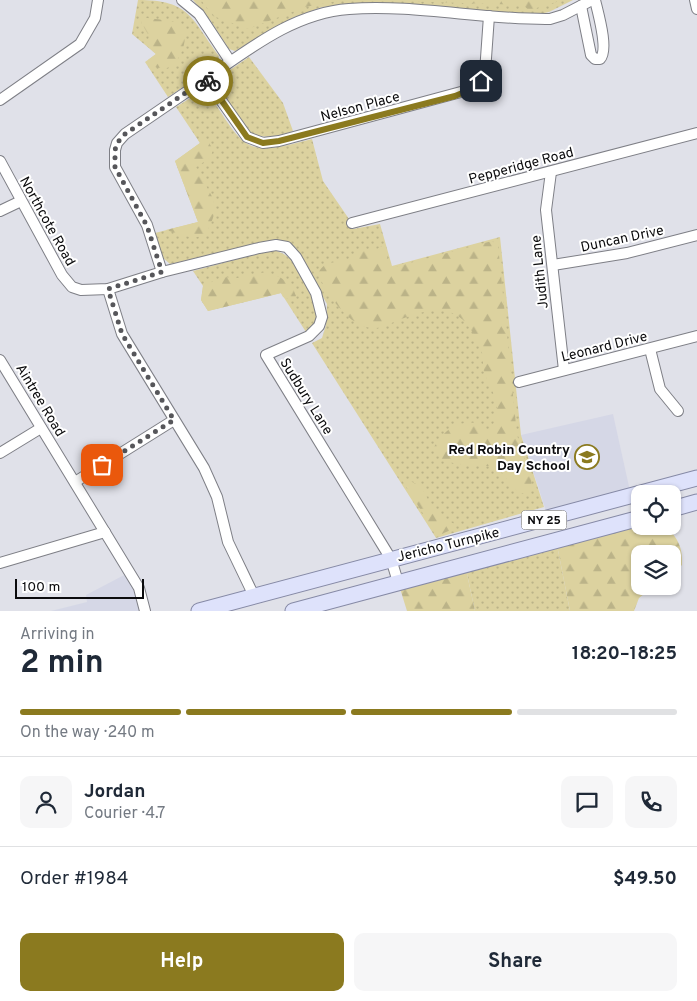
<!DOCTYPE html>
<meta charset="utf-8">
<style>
:root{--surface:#fff;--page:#f6f6f7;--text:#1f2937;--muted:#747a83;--line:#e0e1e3;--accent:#8b7a1f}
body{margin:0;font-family:Overpass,sans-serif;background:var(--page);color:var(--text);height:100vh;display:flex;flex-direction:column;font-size:19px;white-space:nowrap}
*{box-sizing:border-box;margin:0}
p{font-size:16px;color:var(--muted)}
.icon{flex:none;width:28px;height:28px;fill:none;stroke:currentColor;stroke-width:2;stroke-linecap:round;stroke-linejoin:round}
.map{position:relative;height:611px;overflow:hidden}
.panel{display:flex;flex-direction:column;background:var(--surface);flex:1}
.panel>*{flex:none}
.tools{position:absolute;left:631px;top:485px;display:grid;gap:10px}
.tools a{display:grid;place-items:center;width:50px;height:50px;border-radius:10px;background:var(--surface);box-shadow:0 1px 4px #0004;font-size:25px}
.scale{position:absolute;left:15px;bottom:12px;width:129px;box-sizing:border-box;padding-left:5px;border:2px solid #0b0b0d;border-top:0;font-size:14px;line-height:18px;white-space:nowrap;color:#0b0b0d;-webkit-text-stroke:4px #fff;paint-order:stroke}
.pin{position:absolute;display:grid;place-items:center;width:42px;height:42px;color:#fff;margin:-21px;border-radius:10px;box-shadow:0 2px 8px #0006}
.courier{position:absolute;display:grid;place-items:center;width:50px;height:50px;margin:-25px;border:4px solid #8b7a1f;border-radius:50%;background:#fff;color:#222;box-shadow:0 1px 6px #0007}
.summary em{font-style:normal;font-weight:700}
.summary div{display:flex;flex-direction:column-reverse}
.summary{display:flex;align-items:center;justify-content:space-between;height:85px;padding:0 20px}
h1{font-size:32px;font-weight:700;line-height:38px}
.bar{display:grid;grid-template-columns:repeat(4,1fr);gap:8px 5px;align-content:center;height:60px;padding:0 20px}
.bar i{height:6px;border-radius:4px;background:var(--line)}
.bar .active{background:var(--accent)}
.bar p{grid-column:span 4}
.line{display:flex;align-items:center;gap:12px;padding:0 20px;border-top:1px solid var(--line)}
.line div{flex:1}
.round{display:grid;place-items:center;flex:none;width:52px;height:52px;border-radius:10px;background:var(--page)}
.primary-button{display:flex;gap:10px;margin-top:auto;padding:10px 20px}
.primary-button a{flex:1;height:58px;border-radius:10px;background:var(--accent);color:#fff;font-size:20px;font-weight:700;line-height:58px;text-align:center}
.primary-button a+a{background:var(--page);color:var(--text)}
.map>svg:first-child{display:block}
</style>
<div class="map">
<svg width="697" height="611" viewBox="0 0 697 611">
<defs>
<pattern id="grass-dots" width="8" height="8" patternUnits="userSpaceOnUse" patternTransform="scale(1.25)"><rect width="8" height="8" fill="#dcd29f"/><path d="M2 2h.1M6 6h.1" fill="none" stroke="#bbb388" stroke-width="1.8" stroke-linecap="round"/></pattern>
<pattern id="forest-firs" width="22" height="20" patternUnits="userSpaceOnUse" patternTransform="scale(1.25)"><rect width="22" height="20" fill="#dcd29f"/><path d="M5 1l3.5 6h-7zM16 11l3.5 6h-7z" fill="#bbb388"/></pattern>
</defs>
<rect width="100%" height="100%" fill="#e0e1e9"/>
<g fill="#d5d7e6">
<polygon points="613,414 630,491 547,514 521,435"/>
<polygon points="130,572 145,611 51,611 87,602 86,595"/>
</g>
<g fill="url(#grass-dots)">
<path d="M138,0C190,0 191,18 219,56L218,64L168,97L145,62L156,54L132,34Z"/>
<polygon points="193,0 573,0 549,12 535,15 367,5 322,7 292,18 235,51 229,49 210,20"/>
<path d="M249,57L283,103L293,131C278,136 266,140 251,133L217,87L218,78Z"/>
<path d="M203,90L208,93C246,149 242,158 312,139L323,181L349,219L353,229L380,224L392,266L500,237L521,435L544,507L436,538L312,343L322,338L326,325L327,304L295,247L288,242L275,240L170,264L162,257L155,233L198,222L175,161L200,143L176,107Z"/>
<path d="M272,250C300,254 311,293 318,317L312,329L306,332L281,293L208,311L201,300L203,286L193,271Z"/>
<polygon points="556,540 570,611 475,611 465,565"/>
</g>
<g fill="url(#forest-firs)">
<polygon points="201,0 343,0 305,7 248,29 213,16"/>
<polygon points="368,0 563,0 530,10 522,5"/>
<path d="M146,18C150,18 179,22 180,24C192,34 180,65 167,68C162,69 156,67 151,66L148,60L156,54L147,46L149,36L141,22Z"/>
<path d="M202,137L207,139L213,150L210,158L196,167C210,198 225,201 205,235L193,238L166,230L198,222L175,161L200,143L198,140Z"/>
<path d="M492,241L498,245L517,435L531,477L532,490L529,494L519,493L496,466H471L442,461L434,447C447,427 456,421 480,423L489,432C504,407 495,398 485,375C482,367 484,358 481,349C478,341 471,329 466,323C447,301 416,313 394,322C389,324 382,328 376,328C350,330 327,294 318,274C325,258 337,265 350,258C353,256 356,251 359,249H377L383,245L391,268Z"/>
<path d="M266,272C280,277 291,280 296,296L293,301L283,297L281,293L208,311L201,300L203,286L222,277L237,278Z"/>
<path d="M400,477C430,487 420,493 437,512C442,517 448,520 454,524L453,529L437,536Z"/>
<path d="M640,521V526H666C678,539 683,547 682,565L673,572L672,554H640V586H654L639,598L634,611H570L556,540Z"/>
<polygon points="465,565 475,611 407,611 398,582"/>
</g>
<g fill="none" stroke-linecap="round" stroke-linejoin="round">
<defs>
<g id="minor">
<polyline points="182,0 199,14 230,61"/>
<polyline points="695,0 697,9"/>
<path d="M581,6L591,55L595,59H600C609,50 598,13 595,0"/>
<polyline points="206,79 247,137 263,143 279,141 472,89 481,81 485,72 489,16"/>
<polyline points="0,100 80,44 95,18 98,0"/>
<polyline points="0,161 62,275 72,287 81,290 108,289 162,272 259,248 276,245 287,247 296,257 316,293 322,317 319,326 309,336 266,355 391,559 398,582"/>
<polyline points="551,172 546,210 564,370"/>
<polyline points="0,211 21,201"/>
<polyline points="352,223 697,133"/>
<polyline points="553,265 627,253 697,235"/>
<path d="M162,272L147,225L115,167V150L117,143L125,134C151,116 178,98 204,80C248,50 293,13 349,9C415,4 483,20 550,19L563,15L592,0"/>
<polyline points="108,289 122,334 204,468 217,497 228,542 254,596"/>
<polyline points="650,349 660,389 678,411"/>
<polyline points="0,360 139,588 145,611"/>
<polyline points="519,382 697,336"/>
<polyline points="0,453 41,428"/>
<polyline points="75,482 174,420"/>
<polyline points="0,563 105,532"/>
</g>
<g id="primary">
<polyline points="672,509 697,502"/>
<polyline points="199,611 697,478"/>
<polyline points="293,611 640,518"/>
</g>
</defs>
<use href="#minor" stroke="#7e7f86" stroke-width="12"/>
<use href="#primary" stroke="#868aa6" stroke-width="17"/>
<use href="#minor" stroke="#fff" stroke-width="10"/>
<use href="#primary" stroke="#dee2fb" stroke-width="15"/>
</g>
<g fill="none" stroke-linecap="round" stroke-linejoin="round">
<polyline stroke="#56565a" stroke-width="5" stroke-dasharray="0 9" points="102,465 174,420 122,334 108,289 162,272 147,226 115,167 115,150 117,143 125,134 206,79 208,81"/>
<polyline stroke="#8b7a1f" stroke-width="6" points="208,81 247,137 263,143 279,141 455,96 472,89 481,81"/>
</g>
<defs>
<symbol id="school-ring" viewBox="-11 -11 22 22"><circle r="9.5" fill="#fff" stroke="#8b7a1f" stroke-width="1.5"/><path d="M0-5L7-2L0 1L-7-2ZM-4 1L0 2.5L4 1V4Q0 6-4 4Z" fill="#8b7a1f"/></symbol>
</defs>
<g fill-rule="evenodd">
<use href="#school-ring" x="573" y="443" width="28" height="28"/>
</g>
<g text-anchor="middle" stroke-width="4" stroke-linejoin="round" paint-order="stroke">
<rect fill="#fff" stroke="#545456" stroke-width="1" x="521.5" y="510.5" width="45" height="19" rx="4"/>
<g font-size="12" font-weight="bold" fill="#0b0b0d">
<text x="544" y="524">NY 25</text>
</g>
<g font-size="14" fill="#0b0b0d" stroke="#fff">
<text transform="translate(360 106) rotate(-15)" y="5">Nelson Place</text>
<text transform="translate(521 165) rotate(-15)" y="5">Pepperidge Road</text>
<text transform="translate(48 221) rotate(61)" y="5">Northcote Road</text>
<text transform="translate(622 238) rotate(-12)" y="5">Duncan Drive</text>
<text transform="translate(539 272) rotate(-96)" y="5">Judith Lane</text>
<text transform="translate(604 346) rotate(-14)" y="5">Leonard Drive</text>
<text transform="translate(307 396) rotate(58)" y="5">Sudbury Lane</text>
<text transform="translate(41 400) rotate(59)" y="5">Aintree Road</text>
<text transform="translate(448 544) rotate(-14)" y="5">Jericho Turnpike</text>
</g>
<g font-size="14" font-weight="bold" fill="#0b0b0d" stroke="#fff" text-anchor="end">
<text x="570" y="454">Red Robin Country<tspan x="570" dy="16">Day School</tspan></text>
</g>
</g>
</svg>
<div class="tools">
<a><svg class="icon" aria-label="locate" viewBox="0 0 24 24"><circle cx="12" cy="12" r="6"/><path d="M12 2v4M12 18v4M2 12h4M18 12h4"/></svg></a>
<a><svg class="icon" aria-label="layers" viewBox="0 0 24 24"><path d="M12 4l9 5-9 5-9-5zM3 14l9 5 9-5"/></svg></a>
</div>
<div class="scale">100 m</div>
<div class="pin" style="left:102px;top:465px;background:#ea580c"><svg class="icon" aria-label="bag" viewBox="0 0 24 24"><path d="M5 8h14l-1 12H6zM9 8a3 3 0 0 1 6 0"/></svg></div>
<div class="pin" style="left:481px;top:81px;background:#1f2937"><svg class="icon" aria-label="home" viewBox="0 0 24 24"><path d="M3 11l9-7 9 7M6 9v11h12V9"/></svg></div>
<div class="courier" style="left:208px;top:81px"><svg class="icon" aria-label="bike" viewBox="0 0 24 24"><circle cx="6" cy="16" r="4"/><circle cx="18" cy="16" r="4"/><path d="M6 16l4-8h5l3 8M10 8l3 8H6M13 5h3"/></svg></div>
</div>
<section class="panel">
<div class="summary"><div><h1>2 min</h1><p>Arriving in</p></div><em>18:20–18:25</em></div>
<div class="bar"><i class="active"></i><i class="active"></i><i class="active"></i><i></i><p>On the way · 240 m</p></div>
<div class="line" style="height:90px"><a class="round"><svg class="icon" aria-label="person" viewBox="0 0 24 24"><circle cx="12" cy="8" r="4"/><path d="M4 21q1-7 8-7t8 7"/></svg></a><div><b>Jordan</b><p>Courier · 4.7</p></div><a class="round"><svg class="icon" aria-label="chat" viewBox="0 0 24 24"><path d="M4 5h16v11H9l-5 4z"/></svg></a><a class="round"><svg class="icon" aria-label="phone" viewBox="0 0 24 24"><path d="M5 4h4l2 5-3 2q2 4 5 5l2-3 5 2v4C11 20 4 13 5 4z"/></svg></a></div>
<div class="line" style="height:65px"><div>Order #1984</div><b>$49.50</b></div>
<div class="primary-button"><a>Help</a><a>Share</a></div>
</section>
